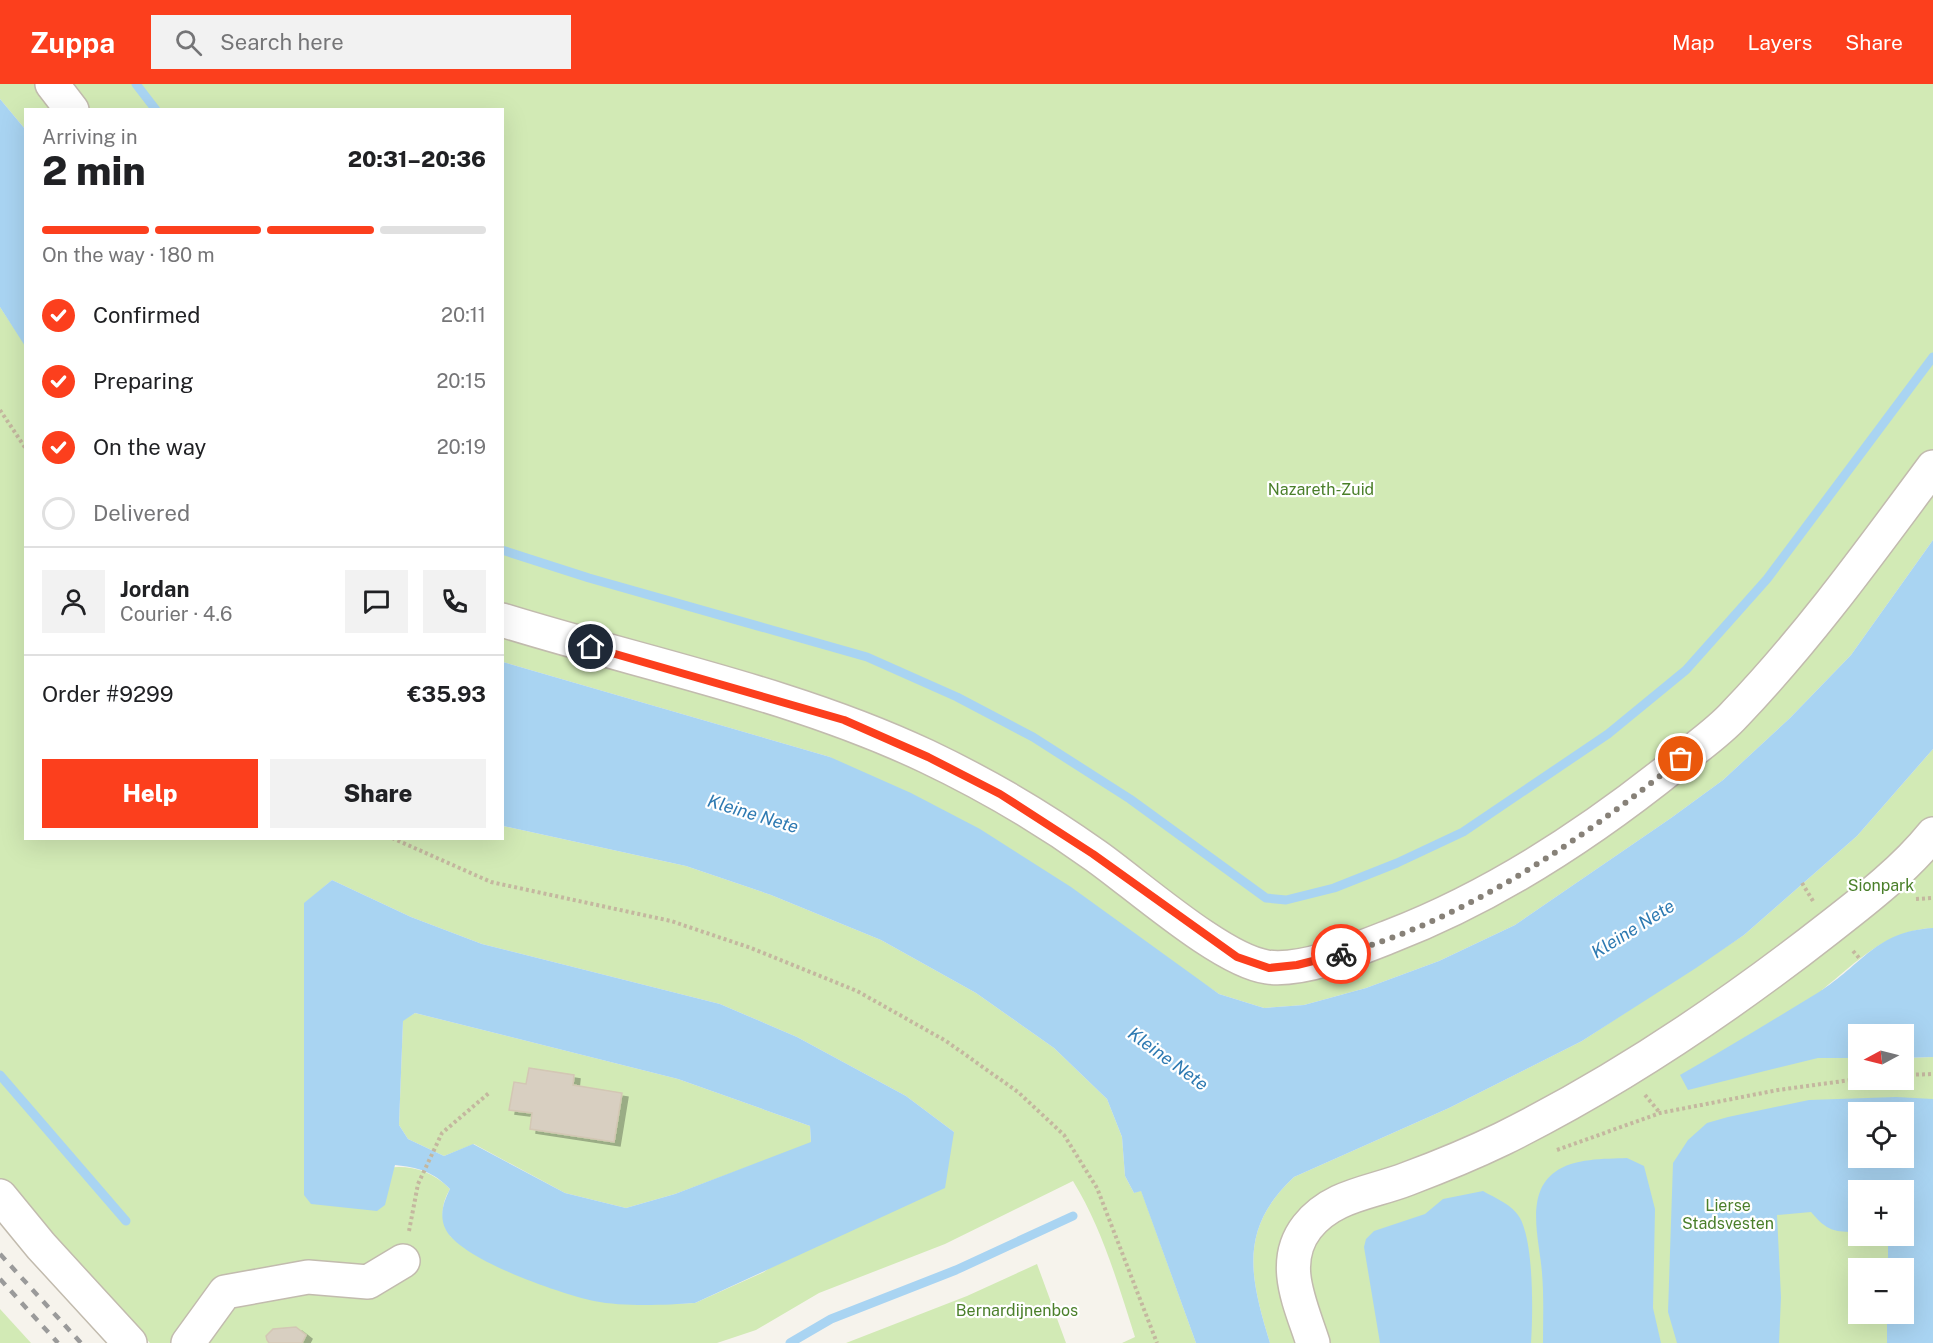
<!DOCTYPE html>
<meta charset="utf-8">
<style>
:root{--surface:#fff;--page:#f2f2f2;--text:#202124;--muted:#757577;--line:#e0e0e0;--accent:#fc3f1d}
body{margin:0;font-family:"Public Sans",sans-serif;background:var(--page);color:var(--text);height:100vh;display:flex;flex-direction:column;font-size:22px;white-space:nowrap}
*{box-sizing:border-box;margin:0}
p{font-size:20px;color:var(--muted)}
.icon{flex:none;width:33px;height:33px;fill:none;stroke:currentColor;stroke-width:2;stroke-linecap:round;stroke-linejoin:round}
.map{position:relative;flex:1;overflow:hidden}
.panel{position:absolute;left:24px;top:24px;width:480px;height:732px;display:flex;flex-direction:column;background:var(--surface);border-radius:0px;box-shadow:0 6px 24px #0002}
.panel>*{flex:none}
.needle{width:39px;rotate:263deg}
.buttons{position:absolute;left:1848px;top:940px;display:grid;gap:12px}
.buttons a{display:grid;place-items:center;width:66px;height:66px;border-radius:0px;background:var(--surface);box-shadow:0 6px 24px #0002;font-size:30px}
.pin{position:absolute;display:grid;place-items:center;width:51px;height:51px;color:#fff;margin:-26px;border:3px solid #fff;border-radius:50%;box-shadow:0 2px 6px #0007}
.courier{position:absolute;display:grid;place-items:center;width:60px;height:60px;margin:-30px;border:4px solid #fc3f1d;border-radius:50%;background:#fff;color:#222;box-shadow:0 2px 8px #0007}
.head em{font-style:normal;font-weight:800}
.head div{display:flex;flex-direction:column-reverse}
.head{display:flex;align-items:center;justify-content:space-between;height:102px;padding:0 18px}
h1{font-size:39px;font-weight:800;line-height:45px}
.bar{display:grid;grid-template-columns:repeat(4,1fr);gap:9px 6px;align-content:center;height:72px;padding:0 18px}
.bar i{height:8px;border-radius:4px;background:var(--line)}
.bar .selected{background:var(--accent)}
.bar p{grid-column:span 4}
.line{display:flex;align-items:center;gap:15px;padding:0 18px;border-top:2px solid var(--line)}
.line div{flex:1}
.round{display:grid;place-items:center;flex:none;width:63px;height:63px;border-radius:0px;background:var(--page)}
ol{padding:0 18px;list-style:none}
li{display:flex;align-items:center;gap:18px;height:66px}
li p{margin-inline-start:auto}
li .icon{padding:6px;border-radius:50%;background:var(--accent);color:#fff;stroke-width:4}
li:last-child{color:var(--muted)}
li i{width:33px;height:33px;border:3px solid var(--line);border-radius:50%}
.action{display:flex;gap:12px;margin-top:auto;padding:12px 18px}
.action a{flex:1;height:69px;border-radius:0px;background:var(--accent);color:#fff;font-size:24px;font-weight:800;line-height:69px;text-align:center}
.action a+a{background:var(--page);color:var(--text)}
header{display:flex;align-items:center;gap:36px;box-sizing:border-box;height:84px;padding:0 30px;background:var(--accent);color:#fff}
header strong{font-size:28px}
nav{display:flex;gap:33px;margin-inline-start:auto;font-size:21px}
.search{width:420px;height:54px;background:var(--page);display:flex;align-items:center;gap:15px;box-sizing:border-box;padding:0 21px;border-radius:0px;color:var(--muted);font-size:22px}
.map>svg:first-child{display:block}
</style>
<header>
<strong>Zuppa</strong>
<div class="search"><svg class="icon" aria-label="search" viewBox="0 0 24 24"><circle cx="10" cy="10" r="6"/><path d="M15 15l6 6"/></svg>Search here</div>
<nav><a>Map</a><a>Layers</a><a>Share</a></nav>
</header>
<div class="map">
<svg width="1933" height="1259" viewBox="0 0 1933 1259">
<defs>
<filter id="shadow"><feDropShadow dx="6" dy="4" stdDeviation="0" flood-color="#0004"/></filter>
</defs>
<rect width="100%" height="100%" fill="#f6f3ec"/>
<g fill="#d2eab5" fill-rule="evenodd">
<polygon points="0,0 1933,0 1933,456 1851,571 1790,634 1723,696 1671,734 1515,841 1439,877 1366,904 1304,921 1264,924 1219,910 1179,883 830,673 503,578 502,26 26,26 25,45 0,15"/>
<path d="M0,223L26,262V754H502L503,742L686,782L771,811L881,856L976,909L1054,964L1107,1015L1122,1053L1125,1092L1134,1109L1141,1106L1196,1259H1122L1135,1253C1118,1200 1102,1144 1073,1097L945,1160L819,1209L756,1246L717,1259H150L0,1094ZM332,796L411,833L482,860L720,920L797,953L906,1012L954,1048L764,1188L695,1219L671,1220L451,1153C440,1136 440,1122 450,1105C406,1061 355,1094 304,1111V820Z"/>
<path d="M1933,665V844C1885,847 1858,877 1822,906L1818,974H1858V996H1904V974L1933,973V1259H1270C1250,1193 1238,1145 1294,1093L1449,1024L1582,957L1744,851L1857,752ZM1858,1029H1904V1074H1858ZM1858,1107H1904V1152H1858ZM1858,1185H1904V1230H1858Z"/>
<polygon points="415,929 678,995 810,1042 811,1059 675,1110 626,1124 565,1109 474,1060 444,1072 408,1055 399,1041 403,936"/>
<polygon points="1037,1180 1066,1259 846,1259 967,1212"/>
<polygon points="0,1225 31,1259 0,1259"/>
</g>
<g fill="#a9d4f2" fill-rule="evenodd">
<polygon points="0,15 25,45 25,262 0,223"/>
<path d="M1933,456V665L1857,752L1744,851L1696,884L1582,957L1449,1024L1294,1093C1238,1145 1250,1193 1270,1259H1196L1141,1107L1134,1109L1125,1092L1122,1053L1107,1015L1054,964L976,909L881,856L771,811L686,782L503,742V578L830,673L911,709L980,745L1071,803L1219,910L1264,924L1304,921L1366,904L1439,877L1515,841L1671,734L1723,696L1790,634L1851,571Z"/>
<path d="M332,796L411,833L482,860L720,920L797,953L906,1012L954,1048L945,1104L695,1219C665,1221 624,1223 594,1217C561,1210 458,1175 445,1144C439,1130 444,1117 450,1105C434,1088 417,1083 395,1081L385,1121L377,1127L311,1120L304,1111V819ZM415,929L678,995L810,1042L811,1058L675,1110L626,1124L565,1109L473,1060L444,1072L408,1055L399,1041L403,937Z"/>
<path d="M1933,844V973L1904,974V951H1858V974H1818L1688,1006L1680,991C1727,964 1773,936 1819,908C1862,881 1876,847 1933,844Z"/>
<path d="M1896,1013L1933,1015V1259H1887V1230H1904V1185H1888V1161L1884,1152H1904V1107H1858V1148C1834,1148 1827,1147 1811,1128L1777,1131L1781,1213L1779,1259H1677L1668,1228L1673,1079L1688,1056L1707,1039L1728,1033L1809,1016ZM1858,1029H1904V1074H1858Z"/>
<path d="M1627,1074L1644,1082L1655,1125L1653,1224L1661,1259H1543C1543,1236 1544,1212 1542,1189C1540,1158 1524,1110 1555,1088C1574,1074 1604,1075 1627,1074Z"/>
<path d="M1483,1107C1495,1114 1513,1121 1520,1134C1534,1160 1533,1230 1531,1259H1380L1364,1163L1366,1155L1374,1147L1425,1130L1443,1115Z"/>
</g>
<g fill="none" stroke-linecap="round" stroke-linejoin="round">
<g stroke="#a9d4f2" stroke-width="9">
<polyline points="136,0 156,26"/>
<polyline points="502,466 589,494 867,573 957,613 1033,653 1130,715 1266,814 1286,816 1334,804 1397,779 1463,748 1608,650 1686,586 1767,495 1933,273"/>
<polyline points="0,991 126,1137"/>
<polyline points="790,1259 831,1235 956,1186 1073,1132"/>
</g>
</g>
<g fill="#d8cfc1" stroke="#d3c7b4" stroke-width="1.5" filter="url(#shadow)">
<polygon points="529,984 574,991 573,1001 622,1009 614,1058 530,1045 532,1029 509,1026 514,998 526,1000"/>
<polygon points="296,1243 306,1251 302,1259 269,1259 267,1256 266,1252 273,1245"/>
</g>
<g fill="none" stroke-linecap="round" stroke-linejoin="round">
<defs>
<g id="minor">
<polyline points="52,0 72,26"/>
<path d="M502,536C644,580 792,609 926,672C985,700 1043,734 1096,772C1137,801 1222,877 1267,883C1303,888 1358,865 1391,852C1495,812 1589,750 1676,680C1695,664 1718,649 1735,630C1808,554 1870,468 1933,383"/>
<polyline points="0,1112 41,1162 130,1259"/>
<polyline points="188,1259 225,1208 308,1193 368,1198 403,1177"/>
<path d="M1313,1259C1301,1221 1279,1179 1307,1143C1332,1111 1371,1109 1407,1095C1439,1083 1471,1070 1502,1055C1619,997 1727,924 1829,844C1865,816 1904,786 1933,750"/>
</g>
</defs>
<use href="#minor" stroke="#c2bbae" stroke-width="36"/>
<g stroke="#c4b79f" stroke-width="4" stroke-dasharray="3 3" stroke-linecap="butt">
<polyline points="0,326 26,365"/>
<polyline points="392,754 491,798 671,837 751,864 857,907 946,957 1018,1008 1064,1051 1097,1104 1157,1259"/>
<polyline points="1802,799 1813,817"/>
<polyline points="1916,815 1933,814"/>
<polyline points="1853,867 1860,875"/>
<polyline points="1904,991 1933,990"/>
<polyline points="1645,1011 1660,1029"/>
<polyline points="1557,1066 1660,1029 1778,1006 1858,995"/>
<polyline points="409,1147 418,1100 442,1049 489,1009"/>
</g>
<use href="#minor" stroke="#fff" stroke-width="33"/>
<g stroke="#9a9a9a" stroke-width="4.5" stroke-dasharray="8 8" stroke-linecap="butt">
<polyline points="0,1170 81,1259"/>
<polyline points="0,1195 58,1259"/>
</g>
</g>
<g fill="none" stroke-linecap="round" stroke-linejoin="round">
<path stroke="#878178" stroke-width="6" stroke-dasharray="0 10.8" d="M1341,870C1465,837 1583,755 1681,675"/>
<polyline stroke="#fc3f1d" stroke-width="8" points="591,563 844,636 928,673 1000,710 1093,770 1237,873 1269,884 1297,881 1341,870"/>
</g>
<g text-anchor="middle" stroke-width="4.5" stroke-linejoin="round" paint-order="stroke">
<g font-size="16" fill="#4a7f2a" stroke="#fff">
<text x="1321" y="411">Nazareth-Zuid</text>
<text x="1881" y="807">Sionpark</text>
<text x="1728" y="1127">Lierse<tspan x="1728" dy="18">Stadsvesten</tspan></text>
<text x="1017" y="1232">Bernardijnenbos</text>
</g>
<g font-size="18" font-style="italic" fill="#2e7ab2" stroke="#fff">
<text transform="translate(753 730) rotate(17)" y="6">Kleine Nete</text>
<text transform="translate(1633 845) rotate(-32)" y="6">Kleine Nete</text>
<text transform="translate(1168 975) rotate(36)" y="6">Kleine Nete</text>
</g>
</g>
</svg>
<div class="buttons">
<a><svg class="needle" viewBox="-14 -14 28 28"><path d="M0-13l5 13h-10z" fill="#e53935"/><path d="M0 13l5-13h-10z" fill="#757577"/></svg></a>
<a><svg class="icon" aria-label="locate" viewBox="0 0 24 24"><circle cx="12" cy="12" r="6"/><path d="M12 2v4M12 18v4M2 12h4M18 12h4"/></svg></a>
<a>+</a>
<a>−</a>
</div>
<div class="pin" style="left:1681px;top:675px;background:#ea580c"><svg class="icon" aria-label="bag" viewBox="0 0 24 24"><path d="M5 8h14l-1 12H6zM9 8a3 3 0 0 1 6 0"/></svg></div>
<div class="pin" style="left:591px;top:563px;background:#1f2937"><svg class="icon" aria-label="home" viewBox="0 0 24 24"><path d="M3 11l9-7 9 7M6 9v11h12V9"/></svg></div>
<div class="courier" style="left:1341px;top:870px"><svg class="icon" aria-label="bike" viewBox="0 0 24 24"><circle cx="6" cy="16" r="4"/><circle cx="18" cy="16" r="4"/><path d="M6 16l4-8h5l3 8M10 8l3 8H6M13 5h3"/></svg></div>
<section class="panel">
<div class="head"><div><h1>2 min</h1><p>Arriving in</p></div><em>20:31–20:36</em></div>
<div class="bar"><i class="selected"></i><i class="selected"></i><i class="selected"></i><i></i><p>On the way · 180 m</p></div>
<ol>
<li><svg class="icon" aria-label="check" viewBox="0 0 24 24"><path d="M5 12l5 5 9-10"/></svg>Confirmed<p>20:11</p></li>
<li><svg class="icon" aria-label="check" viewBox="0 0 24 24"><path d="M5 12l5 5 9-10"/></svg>Preparing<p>20:15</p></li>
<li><svg class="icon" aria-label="check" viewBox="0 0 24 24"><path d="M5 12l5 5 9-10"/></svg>On the way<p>20:19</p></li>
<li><i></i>Delivered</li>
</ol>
<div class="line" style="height:108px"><a class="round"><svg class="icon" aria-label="person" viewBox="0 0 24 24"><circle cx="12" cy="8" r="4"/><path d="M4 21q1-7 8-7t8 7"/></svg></a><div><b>Jordan</b><p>Courier · 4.6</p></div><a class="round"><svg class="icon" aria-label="chat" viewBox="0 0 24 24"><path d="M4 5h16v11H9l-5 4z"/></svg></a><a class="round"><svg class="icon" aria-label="phone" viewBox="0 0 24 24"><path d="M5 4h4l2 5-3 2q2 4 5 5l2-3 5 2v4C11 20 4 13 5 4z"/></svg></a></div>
<div class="line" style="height:78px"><div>Order #9299</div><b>€35.93</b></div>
<div class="action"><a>Help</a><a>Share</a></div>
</section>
</div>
